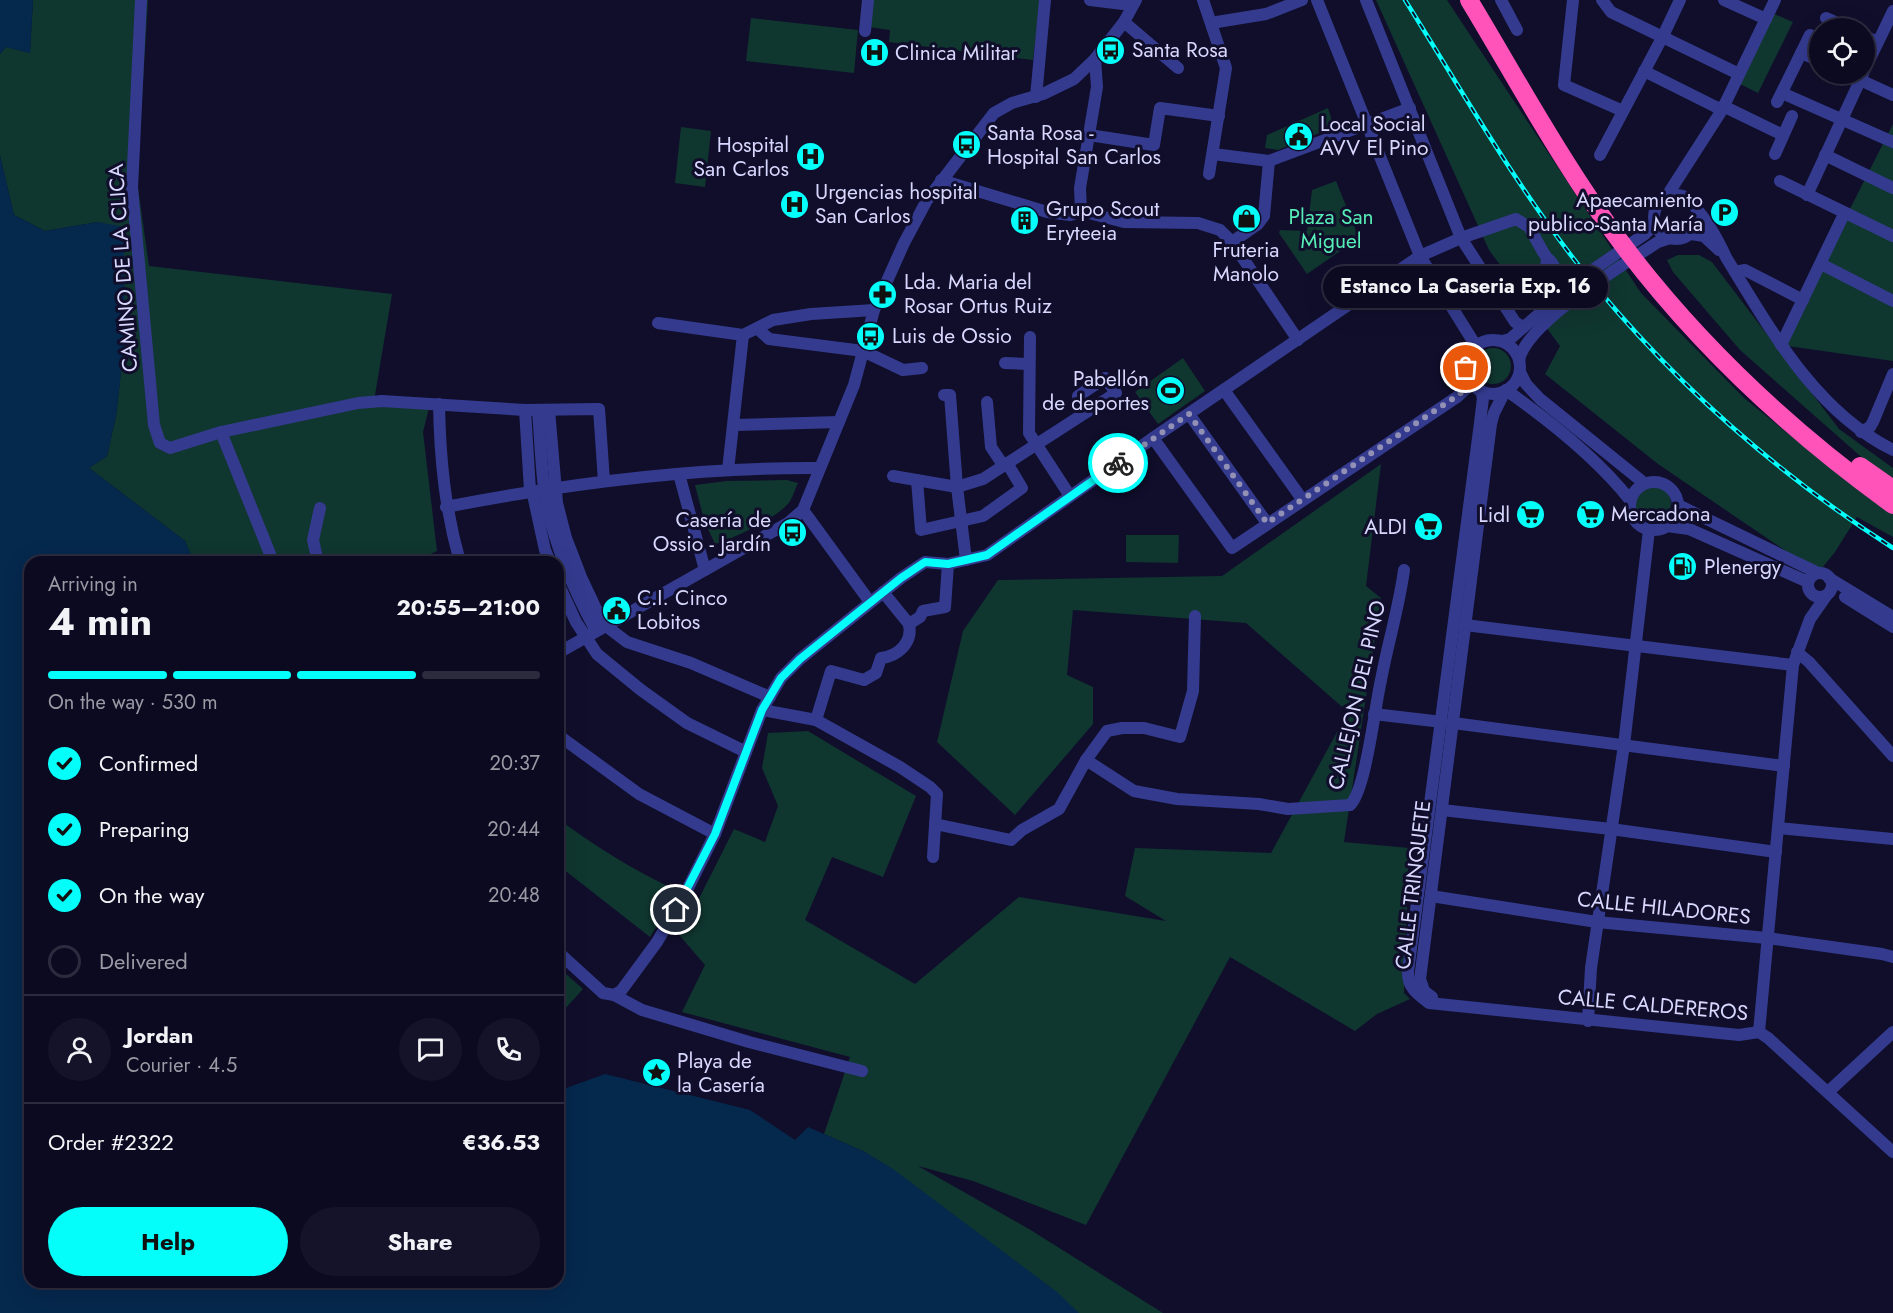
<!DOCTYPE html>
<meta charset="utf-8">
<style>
:root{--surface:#0c0a20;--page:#151329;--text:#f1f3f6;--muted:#9a9aa5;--line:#2c2b3e;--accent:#04fffb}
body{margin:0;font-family:Jost,sans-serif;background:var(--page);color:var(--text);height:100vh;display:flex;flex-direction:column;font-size:22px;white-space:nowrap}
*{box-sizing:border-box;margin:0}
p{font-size:20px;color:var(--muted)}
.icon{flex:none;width:33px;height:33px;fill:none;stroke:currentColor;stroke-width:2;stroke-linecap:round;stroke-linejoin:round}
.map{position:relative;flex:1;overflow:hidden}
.details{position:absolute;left:24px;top:556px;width:540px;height:732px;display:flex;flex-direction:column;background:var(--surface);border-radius:18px;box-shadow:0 6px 24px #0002,0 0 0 2px var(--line)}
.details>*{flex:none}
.tools{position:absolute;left:1809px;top:18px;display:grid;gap:12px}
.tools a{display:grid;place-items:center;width:66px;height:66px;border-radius:50%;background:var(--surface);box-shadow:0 6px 24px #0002,0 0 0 2px var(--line);font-size:30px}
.pin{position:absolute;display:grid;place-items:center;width:51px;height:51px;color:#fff;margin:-26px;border:3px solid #fff;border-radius:50%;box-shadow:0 2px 6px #0007}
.courier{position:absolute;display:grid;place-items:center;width:60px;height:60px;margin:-30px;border:4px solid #04fffb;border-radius:50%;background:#fff;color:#222;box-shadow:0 2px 8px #0007}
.bubble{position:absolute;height:42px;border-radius:21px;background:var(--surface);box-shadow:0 6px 24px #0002,0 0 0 2px var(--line);font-size:20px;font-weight:700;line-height:42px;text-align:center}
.head em{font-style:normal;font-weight:700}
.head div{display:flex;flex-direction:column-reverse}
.head{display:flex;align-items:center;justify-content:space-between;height:102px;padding:0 24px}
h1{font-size:39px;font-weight:700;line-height:45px}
.bar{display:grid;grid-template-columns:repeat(4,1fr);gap:9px 6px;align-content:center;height:72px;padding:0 24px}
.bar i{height:8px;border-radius:4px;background:var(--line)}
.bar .current{background:var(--accent)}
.bar p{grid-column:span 4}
.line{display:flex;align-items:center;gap:15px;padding:0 24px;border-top:2px solid var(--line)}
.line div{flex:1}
.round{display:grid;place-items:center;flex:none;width:63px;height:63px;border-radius:32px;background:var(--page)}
ol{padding:0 24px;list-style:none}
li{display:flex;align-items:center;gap:18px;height:66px}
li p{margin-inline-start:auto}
li .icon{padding:6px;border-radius:50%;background:var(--accent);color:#111;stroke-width:4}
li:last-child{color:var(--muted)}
li i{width:33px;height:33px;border:3px solid var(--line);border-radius:50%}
.button{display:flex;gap:12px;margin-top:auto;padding:12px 24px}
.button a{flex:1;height:69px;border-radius:36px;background:var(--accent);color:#111;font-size:24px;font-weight:700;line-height:69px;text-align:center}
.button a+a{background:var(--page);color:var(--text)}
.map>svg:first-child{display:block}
</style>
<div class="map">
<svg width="1893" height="1313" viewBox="0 0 1893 1313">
<rect width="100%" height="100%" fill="#100e2b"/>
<g fill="#103630">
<polygon points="33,0 148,0 137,180 149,266 392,294 374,401 430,404 423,432 437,551 414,562 194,562 185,541 89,468 107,456 116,416 125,336 98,222 45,231 14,215 0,156 0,54 6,47 30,53"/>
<polygon points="871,0 1040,0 1033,60 889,42 890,30 868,27"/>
<polygon points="1376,0 1447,0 1641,293 1744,398 1863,494 1893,514 1893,537 1857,517 1835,552 1818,573 1658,464 1545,374 1560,346 1489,250"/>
<polygon points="1772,13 1793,22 1758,93 1740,84"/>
<polygon points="751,18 858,30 854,73 746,61"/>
<polygon points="1328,108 1334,127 1278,150 1265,148 1267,135"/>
<polygon points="1893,124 1893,361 1781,345"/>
<polygon points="681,127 711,131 705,187 675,183"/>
<polygon points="1336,181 1359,238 1307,274 1279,233 1280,230 1307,231 1312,190"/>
<polygon points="1678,255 1699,255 1712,262 1839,429 1893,468 1893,479 1867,462 1740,350 1673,272 1667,260"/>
<circle cx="1493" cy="366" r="18"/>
<polygon points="1183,358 1205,391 1158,424 1135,392"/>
<polygon points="1381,464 1366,586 1381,598 1344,842 1409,848 1404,993 1410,999 1377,1014 1355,1031 1230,957 1086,1225 973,1181 918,1166 1029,1229 1163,1313 1073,1313 865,1152 824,1134 850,1057 682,1012 705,965 680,936 734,829 765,842 778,806 762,768 768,733 808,731 916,796 883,877 832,857 805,920 915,984 1019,897 1166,921 1125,896 1135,848 1271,853 1348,712 1246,623 1073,610 1067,675 1093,687 1093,724 1015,815 937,742 963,631 998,580 1222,576"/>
<path d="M787,480L798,483C795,489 793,496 790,501C781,516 733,539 715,544L704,520L695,485L727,481Z"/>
<circle cx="1653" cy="504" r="18"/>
<polygon points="1126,535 1179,535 1178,563 1126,562"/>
<path d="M558,819C598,848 633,870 678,891L650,937L558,865Z"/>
<polygon points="558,967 583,989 563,1011 558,1007"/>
</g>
<g fill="#05284d">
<polygon points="0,0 33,0 30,53 6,47 0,54"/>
<polygon points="0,156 14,215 45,231 98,222 124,227 125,337 116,416 107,456 89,468 185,541 194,562 30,562 30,1282 558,1282 558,1091 605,1074 750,1110 795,1140 808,1127 865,1152 893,1169 1057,1292 1079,1313 0,1313"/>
</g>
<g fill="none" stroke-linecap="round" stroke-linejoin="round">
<g stroke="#343b8f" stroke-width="12">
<polyline points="141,0 132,188 154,425 160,443 170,448 221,432 358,403 382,401 525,410 599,409 604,481"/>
<polyline points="1090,0 1123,4 1131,0"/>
<polyline points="1203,0 1226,68 1209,174"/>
<polyline points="1317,0 1420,256 1476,346"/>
<polyline points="1366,0 1461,238 1515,322 1523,327"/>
<polyline points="1501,0 1517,30"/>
<polyline points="1573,0 1564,85 1623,111"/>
<polyline points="1602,0 1611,12 1739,74"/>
<polyline points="1724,0 1766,19"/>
<polyline points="1826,18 1849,28"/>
<polyline points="1124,22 1178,68"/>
<polyline points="1212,27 1217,22 1266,14 1302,0"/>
<polyline points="865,31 868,0"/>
<polyline points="1864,36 1878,42"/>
<polyline points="1801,53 1820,61"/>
<polyline points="1644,71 1722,110"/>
<polyline points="1864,71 1893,11"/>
<polyline points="1847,74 1893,95"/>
<polyline points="1782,93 1893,142"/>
<polyline points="1036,97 1045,0"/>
<polyline points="1777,102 1810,35"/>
<polyline points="1723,106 1783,135"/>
<polyline points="1089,135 1154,145 1160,108 1219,116"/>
<polyline points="1213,154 1269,161 1410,108"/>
<polyline points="1775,154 1792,116"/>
<polyline points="1600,155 1663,36 1680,0"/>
<polyline points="1825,155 1893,188"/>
<polyline points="941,180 1047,212 1070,215 1081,211 1124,222 1198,223 1220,230 1232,242 1298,340"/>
<polyline points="1780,181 1893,236"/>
<polyline points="1807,195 1863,74"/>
<circle cx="1676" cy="217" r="22"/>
<polyline points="1668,197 1670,191 1722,110 1775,0"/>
<path d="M1696,208C1705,219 1713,231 1719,243C1722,248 1724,254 1727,259C1771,330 1815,411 1893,450"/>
<polyline points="1081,211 1080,188 1097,87 1095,59"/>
<polyline points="1691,234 1704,236 1719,250"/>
<polyline points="1232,242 1258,224 1264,216 1269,161"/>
<polyline points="1821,264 1893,301"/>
<polyline points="1735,272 1745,270 1803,300"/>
<polyline points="658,323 743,335"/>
<polyline points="758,329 769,339 863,351 903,370 922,368"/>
<polyline points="743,335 773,320 811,314 874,310"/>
<polyline points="1030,337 1029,433 1070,496"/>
<circle cx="1493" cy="367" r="27"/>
<polyline points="1502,341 1510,339 1578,280 1645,234 1656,223"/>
<polyline points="1781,345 1844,214"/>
<path d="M1519,360C1527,322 1625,264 1658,242L1670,238"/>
<polyline points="1005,363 1029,364"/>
<polyline points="1520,372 1526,384 1540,399 1644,483"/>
<polyline points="1224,390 1302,499"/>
<path d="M1506,390C1550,421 1597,458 1630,500"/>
<path d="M1481,391L1483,398L1480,423L1408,971C1407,987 1417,994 1429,1003L1739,1035L1759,1032L1768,1038L1893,1152"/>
<polyline points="944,395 950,395 957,487 966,560"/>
<polyline points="987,402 991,447 1003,465"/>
<path d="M439,404C440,460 445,509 460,562"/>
<polyline points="525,410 530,490"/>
<path d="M538,410C540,436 541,463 544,488C551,538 572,587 596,631"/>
<polyline points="549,410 557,503 566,538 581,577 597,611 606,626 627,642 691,663 770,697"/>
<polyline points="1189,414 1267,523"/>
<polyline points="734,425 839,422"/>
<polyline points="221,432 270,554 270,562"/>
<polyline points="1861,432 1870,427 1873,422 1893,374"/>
<polyline points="1153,438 1232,548 1457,397 1472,383"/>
<polyline points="728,470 743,335"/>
<polyline points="679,474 705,570"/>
<polyline points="893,476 957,487 983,479 1116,393 1105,378 1078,396 1087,411"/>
<polyline points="917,480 921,530 983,516 1022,488 1007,463"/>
<circle cx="1654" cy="506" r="24"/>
<polyline points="532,490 545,550 550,562"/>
<polyline points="1678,505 1818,573"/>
<path d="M446,507C569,483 694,467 819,468"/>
<polyline points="803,510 870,602"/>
<polyline points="1667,526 1689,529 1808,582"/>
<polyline points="318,562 313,540 320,508"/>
<circle cx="1820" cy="585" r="12"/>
<polyline points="1829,578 1893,617"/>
<polyline points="558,583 576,622 597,654 641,690 687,723 746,752"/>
<polyline points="883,592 909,624"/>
<polyline points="1845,597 1893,627"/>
<polyline points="909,624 920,617 923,611 945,607 948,564"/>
<polyline points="1465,625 1793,665"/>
<polyline points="1797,652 1809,662 1893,756"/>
<polyline points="558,653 788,523 803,510 854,385 874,310 904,243 927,200 994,113 1012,103 1043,94 1074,79 1095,59 1124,22 1136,0"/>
<polyline points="762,710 816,720 900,767 930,787 937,794 933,857"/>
<polyline points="1374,714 1442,722"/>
<path d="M816,720L831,671L864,680L876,673L881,658C898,656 913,643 909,624"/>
<polyline points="1453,723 1784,766"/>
<polyline points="558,735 639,794 715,834"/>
<path d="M1086,760L1134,791L1177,799L1259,804L1288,809L1350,805C1366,790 1375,705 1381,680C1388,643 1399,607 1404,570"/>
<polyline points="1442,810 1611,829 1776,852"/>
<polyline points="935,824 1011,840 1022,830 1059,809 1086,760 1107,731 1122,728 1144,728 1180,737 1193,691 1195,616"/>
<polyline points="1778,828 1893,839"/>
<polyline points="1431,896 1597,922 1767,938 1882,954 1893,957"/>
<path d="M558,952L603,993L614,995L621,991L657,942L685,894L715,834L762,710L781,678L800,659L901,578L925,562L948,564L987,555L1153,438L1420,256L1461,238L1516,219L1529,227L1543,252L1547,258L1545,276L1549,280H1553L1557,276C1557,270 1552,261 1547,258"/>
<polyline points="614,995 642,1010 749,1042 862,1071"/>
<polyline points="1432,997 1424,991 1420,979 1491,424 1494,413 1505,391"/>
<polyline points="1588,1021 1591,968 1624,745 1649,530"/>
<polyline points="1759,1032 1793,665 1810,619 1826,596"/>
<polyline points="1828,1092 1893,1032"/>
</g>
<g stroke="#ff53b9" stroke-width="18">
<path d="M1469,0C1509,66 1546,135 1590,199C1671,319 1775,420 1893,505"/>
<polyline points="1860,466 1893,489"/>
</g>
<defs>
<path id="rail" d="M1405,0C1466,97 1523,199 1597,288C1681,389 1782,477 1893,548"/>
</defs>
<use href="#rail" stroke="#04fffb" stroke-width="4.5"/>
<use href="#rail" stroke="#100e2b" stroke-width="2" stroke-dasharray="7" stroke-linecap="butt"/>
</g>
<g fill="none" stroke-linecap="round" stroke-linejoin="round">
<polyline stroke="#9291b5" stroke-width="6" stroke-dasharray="0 10.8" points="1118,463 1189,414 1267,523 1457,396 1472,383 1466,368"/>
<polyline stroke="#04fffb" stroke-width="8" points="676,910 715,834 762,710 781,678 800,659 856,614 901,578 925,562 948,564 987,555 1118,463"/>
</g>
<defs>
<symbol id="bus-disc" viewBox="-11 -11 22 22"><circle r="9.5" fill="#04fffb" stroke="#100e2b"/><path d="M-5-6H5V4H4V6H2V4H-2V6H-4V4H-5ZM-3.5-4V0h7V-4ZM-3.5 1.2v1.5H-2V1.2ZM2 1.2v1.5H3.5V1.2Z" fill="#111"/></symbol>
<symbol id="hospital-disc" viewBox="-11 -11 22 22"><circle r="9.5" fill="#04fffb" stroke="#100e2b"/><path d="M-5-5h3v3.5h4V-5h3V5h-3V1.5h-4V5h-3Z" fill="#111"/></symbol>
<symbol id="civic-disc" viewBox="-11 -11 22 22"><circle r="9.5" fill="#04fffb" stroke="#100e2b"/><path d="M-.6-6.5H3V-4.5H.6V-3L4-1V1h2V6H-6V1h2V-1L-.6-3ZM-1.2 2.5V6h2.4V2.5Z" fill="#111"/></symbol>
<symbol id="parking-disc" viewBox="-11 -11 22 22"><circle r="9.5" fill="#04fffb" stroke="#100e2b"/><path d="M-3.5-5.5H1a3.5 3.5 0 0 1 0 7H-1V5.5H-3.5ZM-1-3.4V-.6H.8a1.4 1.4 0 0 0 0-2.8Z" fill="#111"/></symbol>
<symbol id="shop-disc" viewBox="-11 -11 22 22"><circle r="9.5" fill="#04fffb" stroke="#100e2b"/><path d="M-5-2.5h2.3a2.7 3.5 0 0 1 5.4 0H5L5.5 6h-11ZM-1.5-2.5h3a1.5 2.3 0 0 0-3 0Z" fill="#111"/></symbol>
<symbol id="building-disc" viewBox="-11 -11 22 22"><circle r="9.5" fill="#04fffb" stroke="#100e2b"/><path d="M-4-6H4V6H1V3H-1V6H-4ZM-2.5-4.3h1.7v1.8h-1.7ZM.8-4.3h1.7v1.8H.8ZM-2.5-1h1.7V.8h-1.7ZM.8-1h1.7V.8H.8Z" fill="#111"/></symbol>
<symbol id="pharmacy-disc" viewBox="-11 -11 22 22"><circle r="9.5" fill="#04fffb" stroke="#100e2b"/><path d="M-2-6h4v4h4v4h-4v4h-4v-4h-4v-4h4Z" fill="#111"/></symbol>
<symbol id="stadium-disc" viewBox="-11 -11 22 22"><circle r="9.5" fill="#04fffb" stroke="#100e2b"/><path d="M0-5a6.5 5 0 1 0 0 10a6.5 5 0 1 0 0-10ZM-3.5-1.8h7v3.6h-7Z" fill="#111"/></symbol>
<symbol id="supermarket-disc" viewBox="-11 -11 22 22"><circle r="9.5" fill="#04fffb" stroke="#100e2b"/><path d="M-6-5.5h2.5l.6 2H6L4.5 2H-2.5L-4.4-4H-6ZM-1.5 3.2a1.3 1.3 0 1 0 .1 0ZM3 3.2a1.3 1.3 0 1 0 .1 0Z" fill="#111"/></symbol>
<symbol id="fuel-disc" viewBox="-11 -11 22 22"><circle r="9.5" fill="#04fffb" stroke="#100e2b"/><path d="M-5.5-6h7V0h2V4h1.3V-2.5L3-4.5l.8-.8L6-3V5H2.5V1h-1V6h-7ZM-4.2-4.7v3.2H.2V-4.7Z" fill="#111"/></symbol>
<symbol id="sight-disc" viewBox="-11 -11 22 22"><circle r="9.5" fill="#04fffb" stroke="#100e2b"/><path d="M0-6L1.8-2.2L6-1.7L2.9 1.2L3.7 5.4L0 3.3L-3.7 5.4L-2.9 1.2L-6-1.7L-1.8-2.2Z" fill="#111"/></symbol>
</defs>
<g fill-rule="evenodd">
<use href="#bus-disc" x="1094" y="34" width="33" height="33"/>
<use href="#hospital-disc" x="858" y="36" width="33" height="33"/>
<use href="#civic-disc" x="1282" y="120" width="33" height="33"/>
<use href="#bus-disc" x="950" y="128" width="33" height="33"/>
<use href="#hospital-disc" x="794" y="140" width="33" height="33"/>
<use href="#hospital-disc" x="778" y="188" width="33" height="33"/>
<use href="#parking-disc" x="1708" y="196" width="33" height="33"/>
<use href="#shop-disc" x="1230" y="202" width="33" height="33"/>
<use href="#building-disc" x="1008" y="204" width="33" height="33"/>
<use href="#pharmacy-disc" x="866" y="278" width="33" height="33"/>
<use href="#bus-disc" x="854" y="320" width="33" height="33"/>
<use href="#stadium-disc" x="1154" y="374" width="33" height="33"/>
<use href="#supermarket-disc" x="1574" y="498" width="33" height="33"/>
<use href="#supermarket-disc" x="1514" y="498" width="33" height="33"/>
<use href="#supermarket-disc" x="1412" y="510" width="33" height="33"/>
<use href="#bus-disc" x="776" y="516" width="33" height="33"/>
<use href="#fuel-disc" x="1666" y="550" width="33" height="33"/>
<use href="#civic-disc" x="600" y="594" width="33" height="33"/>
<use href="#sight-disc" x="640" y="1056" width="33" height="33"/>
</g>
<g text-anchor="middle" stroke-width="6" stroke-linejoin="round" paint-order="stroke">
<g font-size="21" fill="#d8d8ff" stroke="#100e2b" text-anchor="start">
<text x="1132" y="57">Santa Rosa</text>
<text x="895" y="60">Clinica Militar</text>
<text x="1320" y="131">Local Social<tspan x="1320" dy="24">AVV El Pino</tspan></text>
<text x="987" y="140">Santa Rosa -<tspan x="987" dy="24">Hospital San Carlos</tspan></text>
<text x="789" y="152" text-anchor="end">Hospital<tspan x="789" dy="24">San Carlos</tspan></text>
<text x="815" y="199">Urgencias hospital<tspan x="815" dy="24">San Carlos</tspan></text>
<text x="1703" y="207" text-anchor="end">Apaecamiento<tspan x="1703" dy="24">publico-Santa María</tspan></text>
<text x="1046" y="216">Grupo Scout<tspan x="1046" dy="24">Eryteeia</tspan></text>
<text x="1246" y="257" text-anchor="middle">Fruteria<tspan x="1246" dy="24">Manolo</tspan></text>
<text x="904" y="289">Lda. Maria del<tspan x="904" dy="24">Rosar Ortus Ruiz</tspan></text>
<text x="892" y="343">Luis de Ossio</text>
<text x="1149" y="386" text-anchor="end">Pabellón<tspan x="1149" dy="24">de deportes</tspan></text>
<text x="1611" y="521">Mercadona</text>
<text x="1510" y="522" text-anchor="end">Lidl</text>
<text x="771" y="527" text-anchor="end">Casería de<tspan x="771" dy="24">Ossio - Jardín</tspan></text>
<text x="1407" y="534" text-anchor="end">ALDI</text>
<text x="1704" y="574">Plenergy</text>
<text x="637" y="605">C.I. Cinco<tspan x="637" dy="24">Lobitos</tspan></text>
<text x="677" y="1068">Playa de<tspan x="677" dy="24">la Casería</tspan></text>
</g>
<g font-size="21" fill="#57edb6" stroke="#100e2b">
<text x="1331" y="224">Plaza San<tspan x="1331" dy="24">Miguel</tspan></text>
</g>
<g font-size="21" fill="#d8d8ff" stroke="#100e2b">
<text transform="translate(123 268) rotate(-94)" y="7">CAMINO DE LA CLICA</text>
<text transform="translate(1357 695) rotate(-77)" y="7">CALLEJON DEL PINO</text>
<text transform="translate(1413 885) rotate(-83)" y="7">CALLE TRINQUETE</text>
<text transform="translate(1664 908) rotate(6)" y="7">CALLE HILADORES</text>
<text transform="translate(1653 1005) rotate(5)" y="7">CALLE CALDEREROS</text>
</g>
</g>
</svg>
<div class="tools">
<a><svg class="icon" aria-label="locate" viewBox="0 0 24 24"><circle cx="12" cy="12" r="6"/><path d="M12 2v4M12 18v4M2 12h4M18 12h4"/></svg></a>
</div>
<div class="pin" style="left:1466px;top:368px;background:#ea580c"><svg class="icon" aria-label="bag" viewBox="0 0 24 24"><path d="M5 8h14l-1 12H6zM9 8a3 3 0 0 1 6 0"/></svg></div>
<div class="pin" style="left:676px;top:910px;background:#1f2937"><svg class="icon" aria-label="home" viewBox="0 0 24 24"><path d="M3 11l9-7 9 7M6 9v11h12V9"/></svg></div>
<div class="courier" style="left:1118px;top:463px"><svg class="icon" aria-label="bike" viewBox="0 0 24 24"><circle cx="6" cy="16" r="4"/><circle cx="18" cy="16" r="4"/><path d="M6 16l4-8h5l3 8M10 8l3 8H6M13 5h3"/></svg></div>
<div class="bubble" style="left:1323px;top:266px;width:285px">Estanco La Caseria Exp. 16</div>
<section class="details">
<div class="head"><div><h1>4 min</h1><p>Arriving in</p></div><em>20:55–21:00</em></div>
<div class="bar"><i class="current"></i><i class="current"></i><i class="current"></i><i></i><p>On the way · 530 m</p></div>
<ol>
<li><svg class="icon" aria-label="check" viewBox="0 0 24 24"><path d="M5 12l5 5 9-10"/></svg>Confirmed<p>20:37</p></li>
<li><svg class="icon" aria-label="check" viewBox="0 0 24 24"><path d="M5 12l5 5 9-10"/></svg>Preparing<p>20:44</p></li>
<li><svg class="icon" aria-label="check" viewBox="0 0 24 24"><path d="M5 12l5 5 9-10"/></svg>On the way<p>20:48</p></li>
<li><i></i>Delivered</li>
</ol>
<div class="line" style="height:108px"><a class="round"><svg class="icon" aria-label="person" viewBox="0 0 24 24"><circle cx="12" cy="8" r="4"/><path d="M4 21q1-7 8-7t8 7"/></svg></a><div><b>Jordan</b><p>Courier · 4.5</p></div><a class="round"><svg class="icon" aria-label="chat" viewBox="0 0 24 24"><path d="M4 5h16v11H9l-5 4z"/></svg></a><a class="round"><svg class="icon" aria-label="phone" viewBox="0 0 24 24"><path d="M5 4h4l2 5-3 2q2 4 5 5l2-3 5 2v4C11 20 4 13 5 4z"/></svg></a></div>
<div class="line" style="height:78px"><div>Order #2322</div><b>€36.53</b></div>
<div class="button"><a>Help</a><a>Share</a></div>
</section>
</div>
